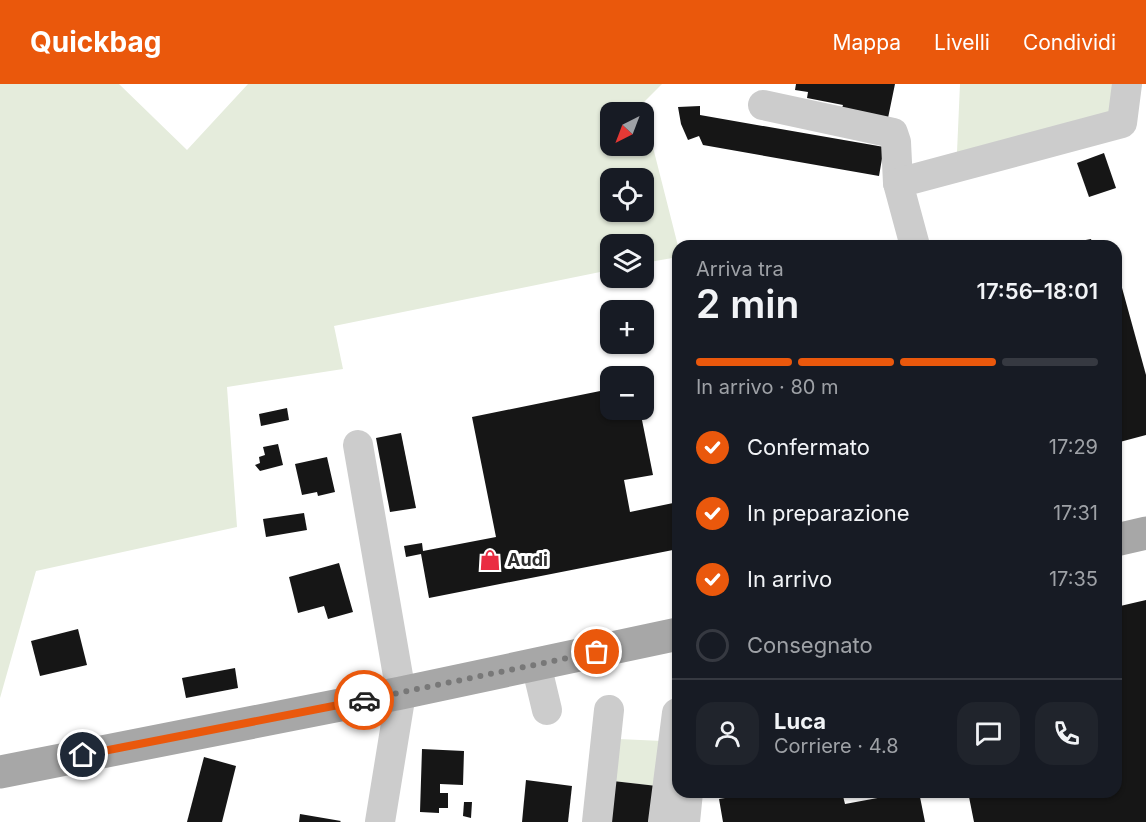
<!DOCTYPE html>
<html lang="it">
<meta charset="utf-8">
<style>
:root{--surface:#171b24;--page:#20242c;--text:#f1f3f6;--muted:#9ea1a6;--line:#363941;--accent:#ea580c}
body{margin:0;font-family:Inter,sans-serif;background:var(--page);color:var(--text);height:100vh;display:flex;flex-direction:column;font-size:22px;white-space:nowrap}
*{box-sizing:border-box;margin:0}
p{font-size:20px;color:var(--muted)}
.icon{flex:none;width:33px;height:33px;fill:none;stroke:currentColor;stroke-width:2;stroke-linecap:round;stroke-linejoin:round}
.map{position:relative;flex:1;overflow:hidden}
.panel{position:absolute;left:672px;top:156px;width:450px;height:558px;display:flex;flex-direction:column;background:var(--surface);border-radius:18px;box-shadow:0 2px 4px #0004}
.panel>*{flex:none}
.needle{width:39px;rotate:222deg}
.tools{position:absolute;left:600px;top:18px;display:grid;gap:12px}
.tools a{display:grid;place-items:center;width:54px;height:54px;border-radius:12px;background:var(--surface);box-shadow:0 2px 4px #0004;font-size:30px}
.pin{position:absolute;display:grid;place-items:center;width:51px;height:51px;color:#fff;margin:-26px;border:3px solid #fff;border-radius:50%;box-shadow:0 2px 6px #0007}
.courier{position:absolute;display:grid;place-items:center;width:60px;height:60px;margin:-30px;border:4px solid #ea580c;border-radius:50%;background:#fff;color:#222;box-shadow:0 2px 8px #0007}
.headline em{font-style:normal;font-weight:600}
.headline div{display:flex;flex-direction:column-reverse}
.headline{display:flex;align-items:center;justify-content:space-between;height:102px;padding:0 24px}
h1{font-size:39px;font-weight:600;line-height:45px}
.bar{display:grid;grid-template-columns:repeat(4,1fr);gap:9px 6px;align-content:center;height:72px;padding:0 24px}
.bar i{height:8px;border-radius:4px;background:var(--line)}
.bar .on{background:var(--accent)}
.bar p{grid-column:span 4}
.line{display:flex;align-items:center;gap:15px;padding:0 24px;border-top:2px solid var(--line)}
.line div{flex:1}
.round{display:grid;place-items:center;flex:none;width:63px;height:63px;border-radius:18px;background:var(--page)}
ol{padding:0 24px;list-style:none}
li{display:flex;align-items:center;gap:18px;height:66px}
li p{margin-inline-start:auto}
li .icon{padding:6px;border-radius:50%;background:var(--accent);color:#fff;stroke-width:4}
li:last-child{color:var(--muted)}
li i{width:33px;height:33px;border:3px solid var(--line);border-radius:50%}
header{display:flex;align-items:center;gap:36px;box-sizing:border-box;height:84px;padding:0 30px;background:var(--accent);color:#fff}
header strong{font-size:28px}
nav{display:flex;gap:33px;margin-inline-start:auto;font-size:21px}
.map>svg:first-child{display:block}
</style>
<header>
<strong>Quickbag</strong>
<nav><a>Mappa</a><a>Livelli</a><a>Condividi</a></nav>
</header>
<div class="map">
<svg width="1146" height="738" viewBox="0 0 1146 738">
<rect width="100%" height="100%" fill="#fff"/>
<g fill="#e5ecdc" fill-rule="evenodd">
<path d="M0,0H119L187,66L248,0H662L642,20L678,162V173L644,179V160H610V186L334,242L343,285L227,303L237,443L36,487L0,614ZM610,28H644V62H610ZM610,94H644V128H610Z"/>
<polygon points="960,0 1114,0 1105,55 956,91"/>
<polygon points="618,655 663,657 657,702 613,697"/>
</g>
<g fill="#161616">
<polygon points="796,0 895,0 888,34 842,24 843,21 807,14 808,8 795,6"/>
<polygon points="700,22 700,31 884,63 879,92 703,61 699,52 688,56 681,40 678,23"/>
<polygon points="1104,69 1116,104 1089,113 1077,79"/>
<polygon points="1091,155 1093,162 1075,162 1075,158"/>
<polygon points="1116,182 1146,291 1146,351 1116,359"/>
<polygon points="610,305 610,326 640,326 653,391 624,396 630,428 678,418 678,465 429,514 421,470 406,473 404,462 422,459 423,467 496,453 472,333"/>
<polygon points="287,324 289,336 261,342 259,330"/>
<polygon points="401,349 416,424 390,428 376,354"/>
<polygon points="278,360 283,381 260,387 255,381 260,379 259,373 265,371 263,363"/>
<polygon points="327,373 335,408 318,412 317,408 302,411 295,380"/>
<polygon points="304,429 307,446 266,453 263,435"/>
<polygon points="339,479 353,528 328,535 324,522 298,529 289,493"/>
<polygon points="1146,516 1146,738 974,738 968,708 1116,708 1116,650 1120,650 1116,631 1116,523"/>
<polygon points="78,545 87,581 40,592 31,557"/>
<polygon points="235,584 238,604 186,614 182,594"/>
<polygon points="422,665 464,667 463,701 440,700 440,709 448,709 448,724 439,724 439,729 420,728"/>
<polygon points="204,673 236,682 222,738 187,738"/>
<polygon points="526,696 572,702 568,738 522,738"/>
<polygon points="613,697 657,702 653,738 608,738"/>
<polygon points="724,708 842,708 845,720 910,708 919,708 925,738 723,738 719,715 725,714"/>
<polygon points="464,718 472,718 471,734 463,732"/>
<polygon points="300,730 341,737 340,738 299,738"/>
</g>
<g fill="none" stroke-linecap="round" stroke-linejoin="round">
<g stroke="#ccc" stroke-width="30">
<polyline points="763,21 893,49 896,58 898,99"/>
<polyline points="915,162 898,99 1122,39 1127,0"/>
<polyline points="358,361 401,609 380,738"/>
<polyline points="536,580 547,626"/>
<polyline points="597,738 609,626"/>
<polyline points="663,738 677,629"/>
<polyline points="685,738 688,708"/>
</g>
<g stroke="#a7a7a7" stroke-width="33">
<polyline points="1116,456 1146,449"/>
<polyline points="0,688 401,609 678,550"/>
</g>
</g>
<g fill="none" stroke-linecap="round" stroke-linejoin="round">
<polyline stroke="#787878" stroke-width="6" stroke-dasharray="0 10.8" points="364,616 597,568"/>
<polyline stroke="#ea580c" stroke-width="8" points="83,671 364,616"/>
</g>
<defs>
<symbol id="shop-bare" viewBox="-9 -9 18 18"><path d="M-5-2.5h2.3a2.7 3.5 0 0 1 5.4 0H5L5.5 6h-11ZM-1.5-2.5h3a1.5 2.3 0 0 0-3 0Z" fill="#ea2c42" stroke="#fff" stroke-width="2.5" paint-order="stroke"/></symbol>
</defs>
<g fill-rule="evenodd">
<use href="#shop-bare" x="475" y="461" width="30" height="30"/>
</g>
<g text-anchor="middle" stroke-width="6" stroke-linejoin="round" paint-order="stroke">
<g font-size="18" font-weight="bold" fill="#2f2f2f" stroke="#fff" text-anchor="start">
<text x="507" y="482">Audi</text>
</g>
</g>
</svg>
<div class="tools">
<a><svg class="needle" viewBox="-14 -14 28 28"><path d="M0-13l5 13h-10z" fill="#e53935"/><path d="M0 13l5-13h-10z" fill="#9ea1a6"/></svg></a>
<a><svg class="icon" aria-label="locate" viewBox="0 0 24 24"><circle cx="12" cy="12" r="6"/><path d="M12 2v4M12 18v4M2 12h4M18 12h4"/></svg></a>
<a><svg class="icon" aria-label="layers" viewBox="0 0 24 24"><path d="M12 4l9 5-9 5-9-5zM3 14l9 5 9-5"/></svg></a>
<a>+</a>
<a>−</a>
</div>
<div class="pin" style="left:597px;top:568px;background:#ea580c"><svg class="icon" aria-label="bag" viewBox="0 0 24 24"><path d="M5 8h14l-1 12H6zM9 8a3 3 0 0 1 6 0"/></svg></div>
<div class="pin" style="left:83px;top:671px;background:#1f2937"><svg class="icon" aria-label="home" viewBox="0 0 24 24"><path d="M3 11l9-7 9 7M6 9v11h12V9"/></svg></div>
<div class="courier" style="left:364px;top:616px"><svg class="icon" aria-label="car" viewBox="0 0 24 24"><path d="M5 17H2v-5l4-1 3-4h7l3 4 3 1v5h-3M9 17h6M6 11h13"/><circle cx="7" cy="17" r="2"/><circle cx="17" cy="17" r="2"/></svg></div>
<section class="panel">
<div class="headline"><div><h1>2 min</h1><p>Arriva tra</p></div><em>17:56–18:01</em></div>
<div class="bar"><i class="on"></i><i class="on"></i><i class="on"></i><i></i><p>In arrivo · 80 m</p></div>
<ol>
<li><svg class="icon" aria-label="check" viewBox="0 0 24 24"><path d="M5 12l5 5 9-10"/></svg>Confermato<p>17:29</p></li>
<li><svg class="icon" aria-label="check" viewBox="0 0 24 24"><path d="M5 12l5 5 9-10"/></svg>In preparazione<p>17:31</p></li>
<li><svg class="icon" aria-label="check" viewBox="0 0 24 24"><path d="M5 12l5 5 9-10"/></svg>In arrivo<p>17:35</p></li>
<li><i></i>Consegnato</li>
</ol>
<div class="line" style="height:108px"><a class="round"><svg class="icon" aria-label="person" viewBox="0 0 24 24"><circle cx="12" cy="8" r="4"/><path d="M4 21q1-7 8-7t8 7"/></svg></a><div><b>Luca</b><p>Corriere · 4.8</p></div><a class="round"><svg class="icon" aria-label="chat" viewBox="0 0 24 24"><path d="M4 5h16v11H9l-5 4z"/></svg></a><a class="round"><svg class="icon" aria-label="phone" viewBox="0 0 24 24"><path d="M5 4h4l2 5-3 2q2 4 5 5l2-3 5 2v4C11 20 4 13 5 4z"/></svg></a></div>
</section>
</div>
